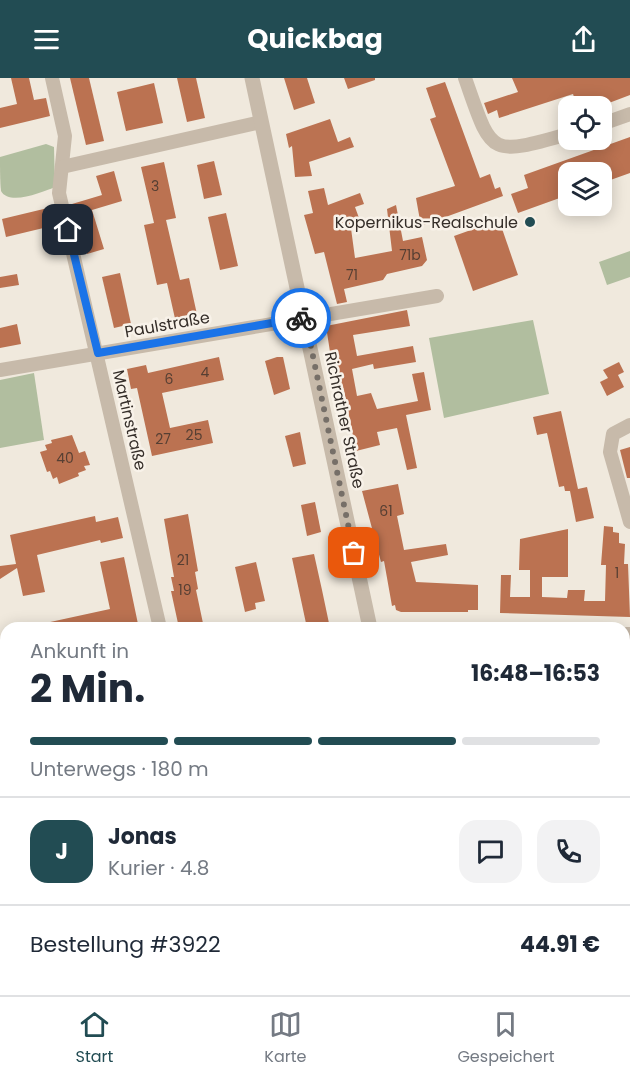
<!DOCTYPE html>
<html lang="de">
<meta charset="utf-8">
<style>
:root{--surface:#fff;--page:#f2f2f3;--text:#1f2937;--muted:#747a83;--line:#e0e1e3;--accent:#224c53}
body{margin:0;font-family:Poppins,sans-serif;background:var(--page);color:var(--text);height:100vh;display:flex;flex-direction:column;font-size:22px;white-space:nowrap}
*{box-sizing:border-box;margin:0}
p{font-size:20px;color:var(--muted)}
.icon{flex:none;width:33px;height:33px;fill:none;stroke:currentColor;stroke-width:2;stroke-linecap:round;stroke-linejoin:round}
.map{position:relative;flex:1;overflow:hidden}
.drawer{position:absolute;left:0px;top:544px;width:630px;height:374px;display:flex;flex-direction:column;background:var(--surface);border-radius:18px 18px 0 0;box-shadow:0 3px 15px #0003}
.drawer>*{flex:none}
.tools{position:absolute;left:558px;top:18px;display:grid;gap:12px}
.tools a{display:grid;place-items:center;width:54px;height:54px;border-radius:12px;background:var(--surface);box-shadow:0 3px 15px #0003;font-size:30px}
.pin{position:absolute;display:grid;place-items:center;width:51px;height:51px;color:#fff;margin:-26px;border-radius:12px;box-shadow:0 3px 9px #0006}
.courier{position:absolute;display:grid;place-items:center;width:60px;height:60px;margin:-30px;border:4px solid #1a73e8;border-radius:50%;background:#fff;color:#222;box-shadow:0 2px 8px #0007}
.headline em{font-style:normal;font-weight:700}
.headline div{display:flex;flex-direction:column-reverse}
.headline{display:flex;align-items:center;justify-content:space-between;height:102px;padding:0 30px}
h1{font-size:39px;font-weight:700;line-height:45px}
.bar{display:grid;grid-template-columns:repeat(4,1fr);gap:9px 6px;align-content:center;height:72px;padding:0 30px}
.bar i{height:8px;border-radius:4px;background:var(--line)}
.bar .on{background:var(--accent)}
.bar p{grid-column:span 4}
.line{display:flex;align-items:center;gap:15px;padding:0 30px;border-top:2px solid var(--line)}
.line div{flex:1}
.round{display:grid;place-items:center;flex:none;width:63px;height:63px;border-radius:18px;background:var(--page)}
header{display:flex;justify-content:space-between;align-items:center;height:78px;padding:0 30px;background:var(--accent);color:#fff;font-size:27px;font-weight:700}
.dock{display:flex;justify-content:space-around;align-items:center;height:84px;border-top:2px solid var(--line);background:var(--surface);font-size:16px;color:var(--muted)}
.dock a{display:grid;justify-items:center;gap:3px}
.dock .on{color:var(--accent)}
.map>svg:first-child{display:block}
</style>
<header><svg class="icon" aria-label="menu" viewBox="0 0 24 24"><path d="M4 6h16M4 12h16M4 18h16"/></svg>Quickbag<svg class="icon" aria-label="share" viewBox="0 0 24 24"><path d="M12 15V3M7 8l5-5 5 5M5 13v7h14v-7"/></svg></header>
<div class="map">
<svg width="630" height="917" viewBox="0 0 630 917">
<rect width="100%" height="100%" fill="#f0e9dd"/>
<g fill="#b1be9f">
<path d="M46,66L54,69L55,109C43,114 9,128 1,113C0,104 0,89 0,79Z"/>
<polygon points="630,173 630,199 607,207 599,184"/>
<polygon points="533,242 549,316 444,340 429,260"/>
<polygon points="34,295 44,362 0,370 0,302"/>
<rect x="624" y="721" width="6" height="66"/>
</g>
<g fill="#bb7251">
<polygon points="11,0 29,0 34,22 46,20 50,38 0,50 0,30 17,26"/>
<polygon points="70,0 89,0 104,63 86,67"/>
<polygon points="177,0 196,0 205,40 187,44"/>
<polygon points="284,0 307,0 315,25 294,32"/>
<polygon points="344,0 375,0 375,2 348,11"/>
<polygon points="512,0 630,0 630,17 601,28 590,28 589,24 577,28 573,16 499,40 497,32 488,36 484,25 518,14"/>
<polygon points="445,4 480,100 490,96 495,111 500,109 503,118 421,148 416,120 455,108 430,41 436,39 426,10"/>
<polygon points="154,5 163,45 126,53 117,14"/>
<polygon points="330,41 338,64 350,59 354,69 309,84 312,98 295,99 292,68 289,70 286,56"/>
<polygon points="630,59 630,95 602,105 602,94 568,94 568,117 518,135 511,116 528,110 524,97"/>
<polygon points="214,83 222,117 204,121 197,87"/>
<polygon points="164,84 176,140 166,142 180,202 189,200 198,241 176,245 167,205 157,207 144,147 154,145 141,89"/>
<polygon points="114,93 122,123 92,132 104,171 87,176 72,126 102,117 96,98"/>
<polygon points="324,110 328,127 360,115 364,126 355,129 359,140 350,143 355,180 392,173 387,131 396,127 403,163 422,159 427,182 422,188 387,196 383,202 344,211 347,224 337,226 324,174 315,176 304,137 313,135 308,113"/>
<polygon points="52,129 56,147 6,159 2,141"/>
<polygon points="226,135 238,188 220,192 208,139"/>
<polygon points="499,142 518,197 473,213 454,158"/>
<polygon points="120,195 131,246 114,250 102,199"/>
<polygon points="17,196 19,207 0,210 0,199"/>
<polygon points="407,232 410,248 353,257 357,278 413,268 416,284 374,291 373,286 352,291 357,318 371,315 377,331 418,323 412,296 424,294 431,332 406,337 417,390 407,392 397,350 377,354 380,367 356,373 344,312 340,312 337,294 332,287 326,248"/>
<polygon points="17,246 21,266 0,270 0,250"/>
<polygon points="219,279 224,302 162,315 170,350 208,342 213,365 152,378 137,310 131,311 127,291 146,287 148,295"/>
<polygon points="277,279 283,279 290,311 274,317 265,283"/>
<polygon points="619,284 624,294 618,297 624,309 607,318 600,304 608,300 603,292"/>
<polygon points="561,333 578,411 587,409 594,440 576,444 570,413 565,413 564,408 559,409 547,355 537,357 533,339"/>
<polygon points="300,354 306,386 293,389 285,358"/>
<polygon points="72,357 79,375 85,373 90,387 84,388 86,392 78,395 79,398 59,406 57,399 53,401 50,393 47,394 40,374 47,372 45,367 52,365 51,362"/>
<polygon points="630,369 630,400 627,400 620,372"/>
<polygon points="398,406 404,436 397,438 404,472 446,466 448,477 411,484 416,504 478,507 478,532 468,532 468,534 401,534 396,532 395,527 392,528 384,483 381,484 362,413"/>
<polygon points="315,424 321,454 307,458 301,427"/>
<polygon points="188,436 198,493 195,494 198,511 196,512 204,550 179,550 171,513 174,513 171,499 174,499 164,441"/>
<polygon points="95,438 96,444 118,439 123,460 101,465 100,462 37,477 45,514 23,518 17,490 0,501 0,488 16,486 10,457"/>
<polygon points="604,448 613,449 613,454 619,455 619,465 625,466 624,486 628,486 630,539 500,535 501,497 511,497 510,519 530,519 530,492 519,492 520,461 568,451 568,499 542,499 542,519 567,520 568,512 585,512 584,523 605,523 606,487 601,487"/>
<polygon points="314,476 322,512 330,550 319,550 318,548 307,550 292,480"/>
<polygon points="124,479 138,546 118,550 42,550 41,546 110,531 100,484"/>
<polygon points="256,484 265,523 255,525 256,531 245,534 235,489"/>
</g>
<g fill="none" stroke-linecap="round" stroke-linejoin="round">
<g stroke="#c7baaa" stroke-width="14">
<polyline points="52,0 65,58 59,115 160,550"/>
<path d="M465,0C492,77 488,79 568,56"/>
<polyline points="602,46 630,36"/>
<polyline points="62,89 261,44"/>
<polyline points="0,292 437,218"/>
<polyline points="630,347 613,356 610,374 630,444"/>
<polyline points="624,556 630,556"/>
<polyline points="0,668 6,667"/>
<polyline points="114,912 123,917"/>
<polyline points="237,912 238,917"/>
<polyline points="66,917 73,912"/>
</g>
<g stroke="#c7baaa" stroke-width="15">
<polyline points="252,0 370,550"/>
<polyline points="449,912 450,917"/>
</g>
</g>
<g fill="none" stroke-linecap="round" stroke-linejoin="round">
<polyline stroke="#766f68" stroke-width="6" stroke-dasharray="0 10.8" points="301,240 305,240 354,475"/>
<polyline stroke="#1a73e8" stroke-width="8" points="68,152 98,275 301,240"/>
</g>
<circle fill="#224c53" stroke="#f8f2e9" stroke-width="2" cx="530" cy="144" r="6"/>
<g text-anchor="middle" stroke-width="5" stroke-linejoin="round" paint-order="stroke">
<g font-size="14" fill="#563f33">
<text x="155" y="113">3</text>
<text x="410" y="182">71b</text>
<text x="352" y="202">71</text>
<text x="205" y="299">4</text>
<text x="169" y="306">6</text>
<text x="194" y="362">25</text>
<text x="163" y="366">27</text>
<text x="65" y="385">40</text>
<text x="386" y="438">61</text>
<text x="183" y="487">21</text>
<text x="617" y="500">1</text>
<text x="185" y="517">19</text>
</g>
<g font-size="16" fill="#352e29" stroke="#f8f2e9" text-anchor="end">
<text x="518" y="150">Kopernikus-Realschule</text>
</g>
<g font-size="16" fill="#352e29" stroke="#f8f2e9">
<text transform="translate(167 246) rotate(-10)" y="6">Paulstraße</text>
<text transform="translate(130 342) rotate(77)" y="6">Martinstraße</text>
<text transform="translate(345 342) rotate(78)" y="6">Richrather Straße</text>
</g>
</g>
</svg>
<div class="tools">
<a><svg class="icon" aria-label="locate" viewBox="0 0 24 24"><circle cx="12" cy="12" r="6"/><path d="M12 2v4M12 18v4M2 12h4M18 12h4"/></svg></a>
<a><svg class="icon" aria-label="layers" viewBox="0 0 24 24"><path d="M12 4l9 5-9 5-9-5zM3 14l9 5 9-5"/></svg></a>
</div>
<div class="pin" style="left:354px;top:475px;background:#ea580c"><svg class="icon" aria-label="bag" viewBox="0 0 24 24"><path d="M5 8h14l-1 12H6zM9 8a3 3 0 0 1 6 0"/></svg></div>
<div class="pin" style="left:68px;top:152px;background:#1f2937"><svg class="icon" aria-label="home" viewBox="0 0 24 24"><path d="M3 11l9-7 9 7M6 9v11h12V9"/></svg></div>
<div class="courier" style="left:301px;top:240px"><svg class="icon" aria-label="bike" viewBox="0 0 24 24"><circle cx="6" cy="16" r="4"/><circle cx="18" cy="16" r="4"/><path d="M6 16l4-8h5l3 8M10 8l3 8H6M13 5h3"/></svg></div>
<section class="drawer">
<div class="headline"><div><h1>2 Min.</h1><p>Ankunft in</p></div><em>16:48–16:53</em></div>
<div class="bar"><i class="on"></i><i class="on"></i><i class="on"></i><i></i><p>Unterwegs · 180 m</p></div>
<div class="line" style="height:108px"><b class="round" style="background:var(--accent);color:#fff">J</b><div><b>Jonas</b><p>Kurier · 4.8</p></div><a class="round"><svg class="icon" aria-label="chat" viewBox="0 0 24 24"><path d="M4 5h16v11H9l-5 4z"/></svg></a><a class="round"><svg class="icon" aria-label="phone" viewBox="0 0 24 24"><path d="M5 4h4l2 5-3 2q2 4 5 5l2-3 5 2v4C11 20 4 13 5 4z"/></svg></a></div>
<div class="line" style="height:78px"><div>Bestellung #3922</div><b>44.91 €</b></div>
</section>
</div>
<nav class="dock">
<a class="on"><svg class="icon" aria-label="home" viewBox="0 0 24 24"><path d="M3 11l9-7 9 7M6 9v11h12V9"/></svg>Start</a>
<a><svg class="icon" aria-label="map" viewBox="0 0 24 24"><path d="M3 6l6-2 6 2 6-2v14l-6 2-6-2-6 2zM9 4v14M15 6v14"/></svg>Karte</a>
<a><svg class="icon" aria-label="saved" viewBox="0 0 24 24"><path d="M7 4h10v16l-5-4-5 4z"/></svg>Gespeichert</a>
</nav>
